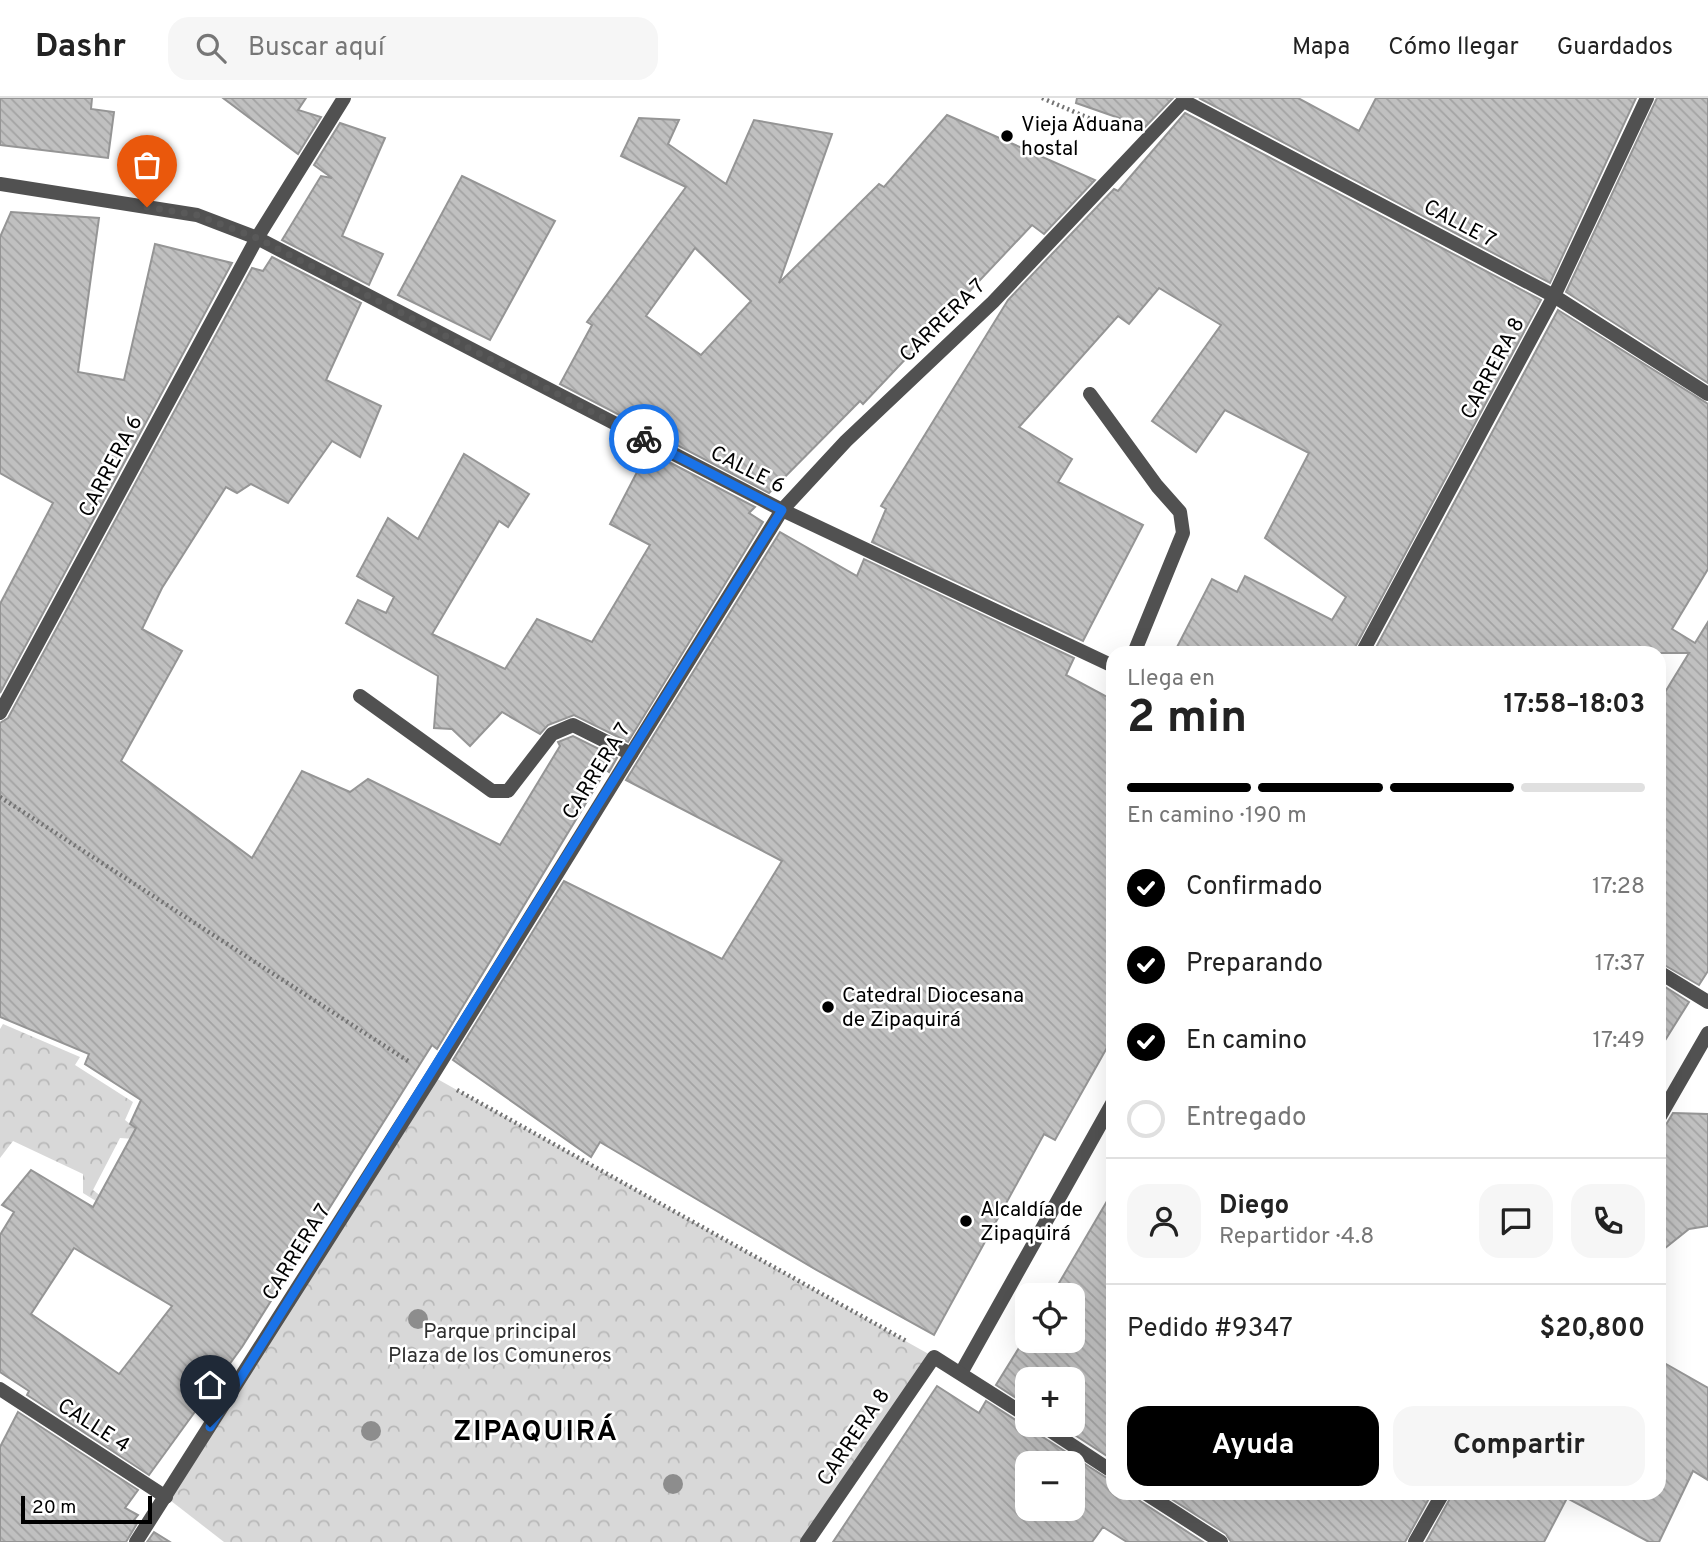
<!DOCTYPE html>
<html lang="es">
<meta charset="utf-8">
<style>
:root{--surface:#fff;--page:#f6f6f6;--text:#222;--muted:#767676;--line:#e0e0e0;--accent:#000}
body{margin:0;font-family:Overpass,sans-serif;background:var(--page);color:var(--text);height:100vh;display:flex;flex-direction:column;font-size:26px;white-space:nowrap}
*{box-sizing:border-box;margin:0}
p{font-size:23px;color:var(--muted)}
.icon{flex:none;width:38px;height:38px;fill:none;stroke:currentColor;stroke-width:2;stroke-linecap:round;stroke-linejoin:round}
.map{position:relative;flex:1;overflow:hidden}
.details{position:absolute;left:1106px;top:548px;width:560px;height:854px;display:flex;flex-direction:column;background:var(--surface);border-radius:21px;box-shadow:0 7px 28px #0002}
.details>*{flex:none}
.controls{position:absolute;left:1015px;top:1185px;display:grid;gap:14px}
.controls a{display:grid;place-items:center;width:70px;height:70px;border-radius:14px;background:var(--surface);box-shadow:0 7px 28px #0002;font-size:35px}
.scale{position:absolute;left:21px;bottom:18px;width:131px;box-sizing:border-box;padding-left:7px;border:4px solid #000;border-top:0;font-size:19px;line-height:24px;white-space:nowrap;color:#000;-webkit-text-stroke:5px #fff;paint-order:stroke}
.pin{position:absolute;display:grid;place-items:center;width:60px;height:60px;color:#fff;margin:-72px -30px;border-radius:50% 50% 50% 0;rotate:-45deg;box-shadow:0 0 7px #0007}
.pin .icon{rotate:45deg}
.courier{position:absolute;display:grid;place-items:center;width:70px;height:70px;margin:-35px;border:5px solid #1a73e8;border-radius:50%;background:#fff;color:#222;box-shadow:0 2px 9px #0007}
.summary em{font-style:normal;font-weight:700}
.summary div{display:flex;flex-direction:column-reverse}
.summary{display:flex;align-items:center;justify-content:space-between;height:119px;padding:0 21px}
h1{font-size:46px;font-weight:700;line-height:52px}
.bar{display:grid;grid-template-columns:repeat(4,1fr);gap:10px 7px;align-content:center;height:84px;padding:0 21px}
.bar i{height:9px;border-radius:5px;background:var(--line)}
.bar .on{background:var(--accent)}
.bar p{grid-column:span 4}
.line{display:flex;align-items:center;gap:18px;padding:0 21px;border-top:2px solid var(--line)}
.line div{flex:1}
.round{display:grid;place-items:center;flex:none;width:74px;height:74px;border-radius:21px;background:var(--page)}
ol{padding:0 21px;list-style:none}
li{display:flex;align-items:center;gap:21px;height:77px}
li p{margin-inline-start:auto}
li .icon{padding:7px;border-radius:50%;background:var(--accent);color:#fff;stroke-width:4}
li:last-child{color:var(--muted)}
li i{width:38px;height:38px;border:4px solid var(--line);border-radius:50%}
.action{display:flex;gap:14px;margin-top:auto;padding:14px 21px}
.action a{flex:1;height:80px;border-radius:21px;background:var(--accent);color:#fff;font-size:28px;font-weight:700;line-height:80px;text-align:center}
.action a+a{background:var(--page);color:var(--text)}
header{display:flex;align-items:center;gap:42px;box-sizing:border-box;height:98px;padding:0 35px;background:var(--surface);border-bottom:2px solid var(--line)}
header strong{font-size:33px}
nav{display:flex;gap:38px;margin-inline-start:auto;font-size:24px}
.search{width:490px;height:63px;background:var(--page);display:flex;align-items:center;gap:18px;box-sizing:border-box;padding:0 24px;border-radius:21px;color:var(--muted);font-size:26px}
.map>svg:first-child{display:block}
</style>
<header>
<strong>Dashr</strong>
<div class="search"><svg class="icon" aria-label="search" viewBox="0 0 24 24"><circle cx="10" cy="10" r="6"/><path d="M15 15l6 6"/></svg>Buscar aquí</div>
<nav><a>Mapa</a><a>Cómo llegar</a><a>Guardados</a></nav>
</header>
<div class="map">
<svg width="1708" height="1444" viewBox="0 0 1708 1444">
<defs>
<pattern id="park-crowns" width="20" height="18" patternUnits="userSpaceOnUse" patternTransform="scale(1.75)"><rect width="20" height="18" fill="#d8d8d8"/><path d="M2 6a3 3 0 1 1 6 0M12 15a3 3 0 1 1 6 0" fill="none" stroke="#b8b8b8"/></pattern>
<pattern id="building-back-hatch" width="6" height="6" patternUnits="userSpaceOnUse" patternTransform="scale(1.75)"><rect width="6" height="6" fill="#c0c0c0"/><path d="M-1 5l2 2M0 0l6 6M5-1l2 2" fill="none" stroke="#a3a3a3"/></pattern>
</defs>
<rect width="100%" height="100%" fill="#fff"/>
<g fill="url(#park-crowns)">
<polygon points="3,926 80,959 75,967 133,1004 125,1022 139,1033 135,1041 120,1040 93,1092 106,1102 104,1108 83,1095 83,1076 13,1043 0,1060 0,931"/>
<polygon points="432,978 934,1259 807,1444 224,1444 166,1399"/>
</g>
<g fill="url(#building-back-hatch)" stroke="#959595" stroke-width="2" fill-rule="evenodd">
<polygon points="0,0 92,0 91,11 114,14 108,60 0,47"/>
<polygon points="223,0 306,0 298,12 321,19 298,56"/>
<polygon points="1077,0 1173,0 1145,29 1076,5"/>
<polygon points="1199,0 1298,0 1359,33 1376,0 1636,0 1550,185"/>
<polygon points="1657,0 1708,0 1708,285 1566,194"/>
<polygon points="1185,15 1541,202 1352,555 1174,555 1212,481 1237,494 1245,478 1332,522 1346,499 1265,440 1309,355 1225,312 1196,354 1152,323 1221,227 1159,190 1129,226 1118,218 1019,329 1072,361 1058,384 1143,427 1083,543 872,444 886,411 881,408 1008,202 1114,91 1118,93"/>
<path d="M947,17L1095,82L1044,136L1032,127L863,306L860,303L769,395L560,286L592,227L587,224L686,89L621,58L639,20L679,22L668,46L726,86L754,22L832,36L779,185L879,86L884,89ZM695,150L751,203L701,257L646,218Z"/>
<polygon points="340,25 385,40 342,138 383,156 369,187 282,142 321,78 332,80 314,67"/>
<polygon points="462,78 555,123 490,242 398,197"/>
<polygon points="11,114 99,120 78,274 124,282 155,146 232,165 0,595 0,506 53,405 0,375 0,139"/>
<path d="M272,159L361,205L326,282L381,308L360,359L332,343L288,405L251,386L237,395L226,389L162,490L142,531L182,553L121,663L252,760L302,673L350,694L368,681L500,747L560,648L558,644L573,638L617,660L609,674L606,672L437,951L432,947L242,1249L149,1377L27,1297L29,1293L0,1274V1137L14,1114L2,1107L31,1072L93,1109L136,1030L130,1026L141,1002L85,966L89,956L0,919V625L8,620L252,170L263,173ZM74,1150L172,1208L119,1276L31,1216Z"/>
<polygon points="1558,212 1708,306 1708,471 1672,531 1695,545 1708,524 1708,873 1699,887 1659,864 1659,604 1689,555 1373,555"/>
<polygon points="648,353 755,409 749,415 763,424 628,644 574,617 548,627 540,636 502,614 470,648 452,631 434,630 438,578 346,525 358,502 386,515 394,499 357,478 388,420 418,441 464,356 529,396 508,429 499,423 432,536 505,571 537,521 592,544 650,447 610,426"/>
<polygon points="780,434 857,478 864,461 1074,560 1066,577 1113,602 1113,939 1055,1042 1044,1036 934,1237 820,1174 600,1044 591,1059 453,962 564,783 722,861 782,763 626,682"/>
<polygon points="1659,885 1689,904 1659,952"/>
<polygon points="1673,1015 1708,1016 1708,1128 1689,1131 1659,1155 1659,1030 1667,1025"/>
<polygon points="1113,1093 1113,1362 1058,1326 1073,1326 1073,1281 1027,1281 1027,1307 996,1287 1027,1237 1027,1242 1073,1242 1073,1197 1052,1197"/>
<polygon points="1659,1262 1708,1290 1708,1382 1693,1373 1659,1444 1649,1444 1567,1400 1544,1444 1426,1444 1453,1395 1659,1395"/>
<path d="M937,1288L979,1315L986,1303L1022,1326L1031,1327L1035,1334L1113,1384V1395H1135L1140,1403L1203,1444H1127L1103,1429L1092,1444H833ZM1027,1365H1073V1410H1027Z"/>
<polygon points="18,1314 138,1392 125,1410 138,1417 134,1422 138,1424 126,1444 0,1444 0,1349"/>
<polygon points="1162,1395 1432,1395 1405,1444 1231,1444 1226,1436"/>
<polygon points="154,1434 170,1444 147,1444"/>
</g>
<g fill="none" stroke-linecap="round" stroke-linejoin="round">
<g stroke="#737373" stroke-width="4.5" stroke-dasharray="2 3.5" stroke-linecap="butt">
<polyline points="1042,0 1114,31"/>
<polyline points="0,699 408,963"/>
<polyline points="457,992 908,1244"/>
</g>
<g stroke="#515151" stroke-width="14">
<polyline points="1090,296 1157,388 1180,414 1183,435 1134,555"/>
<polyline points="360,598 492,693 508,693 552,636 573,627 631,656"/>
</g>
<g stroke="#515151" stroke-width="14">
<polyline points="1184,3 1554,198 1708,296"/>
<polyline points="0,86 197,117 257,140 782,412 1113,568"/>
<polyline points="1362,555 1554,198 1647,0"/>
<polyline points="0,615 257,140 344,0"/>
<polyline points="1659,874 1708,904"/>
<polyline points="1659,1020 1708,935"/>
<polyline points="961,1275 1113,1004"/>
<polyline points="0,1291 166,1399"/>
<polyline points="1040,1326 1113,1374"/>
<polyline points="1145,1395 1221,1444"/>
<polyline points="807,1444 934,1259 1027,1318"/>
<polyline points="1415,1444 1443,1395"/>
</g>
<polyline stroke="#515151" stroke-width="14" points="136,1444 432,978 782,412 846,343 993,204 1186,0"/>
</g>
<g fill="#8d8d8d">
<circle cx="418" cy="1221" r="10"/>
<circle cx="371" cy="1333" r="10"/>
<circle cx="673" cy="1386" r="10"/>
</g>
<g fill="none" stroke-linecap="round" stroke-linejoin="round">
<polyline stroke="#595959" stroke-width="7" stroke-dasharray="0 12.6" points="147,109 197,117 257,140 644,341"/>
<polyline stroke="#1a73e8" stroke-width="9" points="210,1329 782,412 644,341"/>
</g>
<g fill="#000" stroke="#fff" stroke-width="2.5">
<circle cx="1007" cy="38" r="7"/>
<circle cx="828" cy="909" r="7"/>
<circle cx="966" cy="1123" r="7"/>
</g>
<g text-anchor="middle" stroke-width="5" stroke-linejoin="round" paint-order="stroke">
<g font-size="21" fill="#000" stroke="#fff" text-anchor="start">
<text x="1021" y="33">Vieja Aduana<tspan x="1021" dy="24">hostal</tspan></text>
<text x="842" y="904">Catedral Diocesana<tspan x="842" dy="24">de Zipaquirá</tspan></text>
<text x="980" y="1118">Alcaldía de<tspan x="980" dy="24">Zipaquirá</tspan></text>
</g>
<g font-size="21" fill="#000" stroke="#fff">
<text transform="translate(1460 125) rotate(28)" y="7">CALLE 7</text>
<text transform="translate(942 222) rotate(-44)" y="7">CARRERA 7</text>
<text transform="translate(1492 270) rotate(-62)" y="7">CARRERA 8</text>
<text transform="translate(110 368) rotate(-62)" y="7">CARRERA 6</text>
<text transform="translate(748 371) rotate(27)" y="7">CALLE 6</text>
<text transform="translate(596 673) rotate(-58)" y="7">CARRERA 7</text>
<text transform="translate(296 1154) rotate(-58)" y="7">CARRERA 7</text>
<text transform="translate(94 1327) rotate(33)" y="7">CALLE 4</text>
<text transform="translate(853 1339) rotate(-56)" y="7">CARRERA 8</text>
</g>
<g font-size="21" fill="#2f2f2f" stroke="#fff">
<text x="500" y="1240">Parque principal<tspan x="500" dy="24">Plaza de los Comuneros</tspan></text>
</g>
<g font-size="28" font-weight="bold" letter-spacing="2" fill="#000" stroke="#fff">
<text x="536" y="1342">ZIPAQUIRÁ</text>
</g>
</g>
</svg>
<div class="controls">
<a><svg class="icon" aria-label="locate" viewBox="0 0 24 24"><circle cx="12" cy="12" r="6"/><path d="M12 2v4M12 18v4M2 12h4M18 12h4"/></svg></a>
<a>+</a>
<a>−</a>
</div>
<div class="scale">20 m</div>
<div class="pin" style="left:147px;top:109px;background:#ea580c"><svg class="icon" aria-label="bag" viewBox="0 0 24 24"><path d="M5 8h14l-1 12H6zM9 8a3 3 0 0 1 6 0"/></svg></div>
<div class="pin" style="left:210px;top:1329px;background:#1f2937"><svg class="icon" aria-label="home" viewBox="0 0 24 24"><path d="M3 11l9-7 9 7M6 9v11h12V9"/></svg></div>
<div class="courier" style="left:644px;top:341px"><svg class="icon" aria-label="bike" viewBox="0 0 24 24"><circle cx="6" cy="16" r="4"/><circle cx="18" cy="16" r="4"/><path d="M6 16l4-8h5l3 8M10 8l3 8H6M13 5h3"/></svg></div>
<section class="details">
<div class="summary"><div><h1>2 min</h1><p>Llega en</p></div><em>17:58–18:03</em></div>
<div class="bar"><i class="on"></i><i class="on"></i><i class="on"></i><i></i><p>En camino · 190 m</p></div>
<ol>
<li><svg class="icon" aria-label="check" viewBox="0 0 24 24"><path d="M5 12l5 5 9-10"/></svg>Confirmado<p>17:28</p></li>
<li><svg class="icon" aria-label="check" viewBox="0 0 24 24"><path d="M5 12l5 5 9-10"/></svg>Preparando<p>17:37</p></li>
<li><svg class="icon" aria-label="check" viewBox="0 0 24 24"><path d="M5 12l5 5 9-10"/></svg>En camino<p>17:49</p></li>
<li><i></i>Entregado</li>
</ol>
<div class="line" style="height:126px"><a class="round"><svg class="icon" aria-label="person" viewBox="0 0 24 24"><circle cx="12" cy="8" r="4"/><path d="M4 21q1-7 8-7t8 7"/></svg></a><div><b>Diego</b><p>Repartidor · 4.8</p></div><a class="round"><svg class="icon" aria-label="chat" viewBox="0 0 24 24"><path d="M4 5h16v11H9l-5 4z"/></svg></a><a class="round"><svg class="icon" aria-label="phone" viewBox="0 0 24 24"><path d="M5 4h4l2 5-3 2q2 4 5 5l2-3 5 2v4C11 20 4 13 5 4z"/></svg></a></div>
<div class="line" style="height:91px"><div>Pedido #9347</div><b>$20,800</b></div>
<div class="action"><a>Ayuda</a><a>Compartir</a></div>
</section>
</div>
